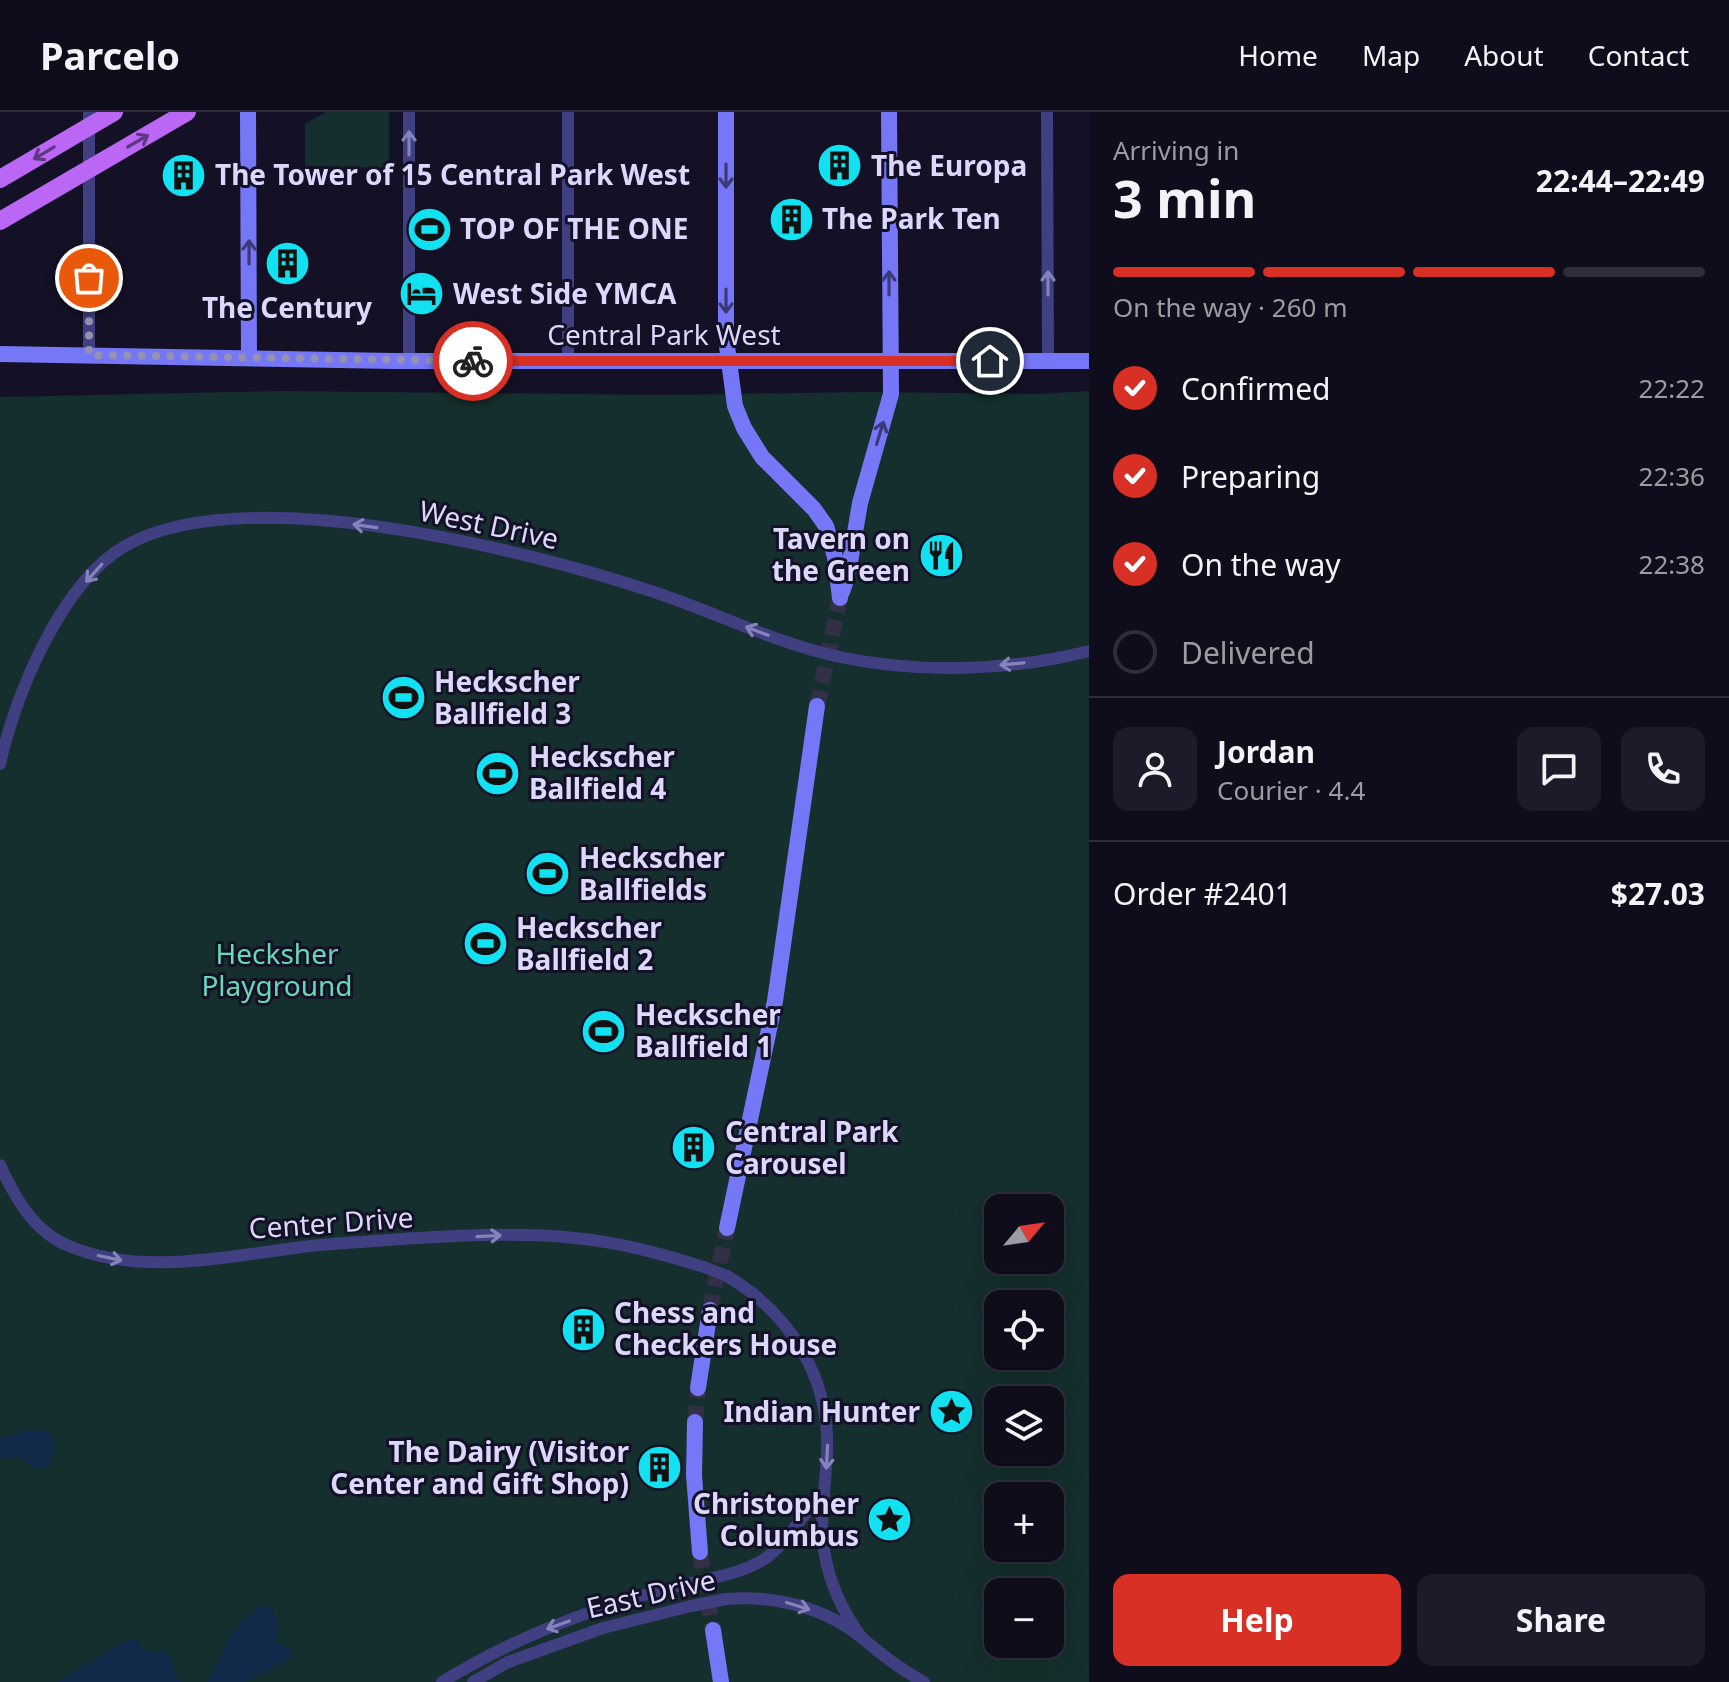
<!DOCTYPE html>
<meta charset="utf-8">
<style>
:root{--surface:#0f0d1c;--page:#1d1b29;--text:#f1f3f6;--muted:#9b9ca3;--line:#2f2d3b;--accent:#d93025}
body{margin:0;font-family:"Noto Sans",sans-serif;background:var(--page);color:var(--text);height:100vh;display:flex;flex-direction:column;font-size:30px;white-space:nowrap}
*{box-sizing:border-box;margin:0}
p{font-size:26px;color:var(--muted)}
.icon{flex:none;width:44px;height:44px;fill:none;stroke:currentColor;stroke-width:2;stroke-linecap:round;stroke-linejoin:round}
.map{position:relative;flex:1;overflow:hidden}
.sheet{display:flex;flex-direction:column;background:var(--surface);width:640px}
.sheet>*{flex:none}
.needle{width:52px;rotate:61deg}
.fabs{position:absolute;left:984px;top:1082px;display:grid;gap:16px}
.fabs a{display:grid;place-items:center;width:80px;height:80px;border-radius:16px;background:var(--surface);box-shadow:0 8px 32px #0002,0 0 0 2px var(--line);font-size:40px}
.pin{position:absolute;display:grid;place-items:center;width:68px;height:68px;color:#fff;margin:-34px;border:4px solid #fff;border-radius:50%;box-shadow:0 2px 8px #0007}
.courier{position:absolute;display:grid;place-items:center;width:80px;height:80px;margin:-40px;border:6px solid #d93025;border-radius:50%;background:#fff;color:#222;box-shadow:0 2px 10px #0007}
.summary em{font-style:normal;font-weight:700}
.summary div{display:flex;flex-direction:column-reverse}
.summary{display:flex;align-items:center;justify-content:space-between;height:136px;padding:0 24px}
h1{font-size:52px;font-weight:700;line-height:60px}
.bar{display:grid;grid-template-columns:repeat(4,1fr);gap:12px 8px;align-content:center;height:96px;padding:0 24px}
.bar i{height:10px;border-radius:6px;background:var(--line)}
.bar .active{background:var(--accent)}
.bar p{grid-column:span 4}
.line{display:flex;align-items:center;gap:20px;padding:0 24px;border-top:2px solid var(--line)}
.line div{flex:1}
.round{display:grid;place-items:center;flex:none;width:84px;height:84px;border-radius:16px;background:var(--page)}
ol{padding:0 24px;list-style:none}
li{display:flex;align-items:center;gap:24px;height:88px}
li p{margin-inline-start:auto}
li .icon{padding:8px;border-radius:50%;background:var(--accent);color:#fff;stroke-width:4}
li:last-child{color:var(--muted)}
li i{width:44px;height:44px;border:4px solid var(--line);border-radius:50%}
.button{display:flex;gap:16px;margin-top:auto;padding:16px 24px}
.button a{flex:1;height:92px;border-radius:16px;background:var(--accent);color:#fff;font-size:32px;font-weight:700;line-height:92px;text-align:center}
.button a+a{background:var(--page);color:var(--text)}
header{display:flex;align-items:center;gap:48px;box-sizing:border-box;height:112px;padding:0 40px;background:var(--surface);border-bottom:2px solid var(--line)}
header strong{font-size:38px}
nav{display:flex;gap:44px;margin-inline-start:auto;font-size:28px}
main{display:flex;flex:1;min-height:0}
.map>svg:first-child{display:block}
</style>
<header>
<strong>Parcelo</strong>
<nav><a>Home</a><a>Map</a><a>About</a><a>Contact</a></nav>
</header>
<main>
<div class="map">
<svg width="1089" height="1570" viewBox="0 0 1089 1570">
<rect width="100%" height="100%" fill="#141126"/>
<g fill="#142f2d" fill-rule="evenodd">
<polygon points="326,0 389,0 389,56 305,54 305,12"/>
<path d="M283,279L664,283L866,280L1039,282L1089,279V1570H0V285ZM998,1096H1050V1148H998ZM998,1192H1050V1244H998ZM998,1288H1050V1340H998ZM998,1384H1050V1436H998ZM998,1480H1050V1532H998Z"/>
</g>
<g fill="#122949">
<path d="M26,1317H39L50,1320C56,1332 58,1346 46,1355L33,1357C22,1345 16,1342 0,1347V1327Z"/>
<path d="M270,1492L279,1514L275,1530L290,1536L294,1544L246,1570H207C222,1543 236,1499 270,1492Z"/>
<path d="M128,1527L138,1528C147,1546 151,1537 167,1540L173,1551V1560L182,1570H57Z"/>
</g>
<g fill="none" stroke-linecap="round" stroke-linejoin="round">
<g stroke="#322f46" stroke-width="16" stroke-dasharray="16 8" stroke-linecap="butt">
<polyline points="817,594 840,486"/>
<polyline points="710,1198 727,1116"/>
<polyline points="695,1310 698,1276"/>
<polyline points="700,1440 713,1518"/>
</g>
<g stroke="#3f3f82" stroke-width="12">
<polyline points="89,0 89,243"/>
<polyline points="409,0 409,249"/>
<polyline points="568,0 568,249"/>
<polyline points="1047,0 1048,249"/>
<path d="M0,652C15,583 61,471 125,434C243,366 527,438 651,479C715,500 775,531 840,545C920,562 1010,559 1089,539"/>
<path d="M0,1053C15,1086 34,1120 69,1134C147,1167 239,1141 320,1133C400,1127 495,1118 575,1126C619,1130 662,1142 704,1155"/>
<path d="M727,1164C791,1202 830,1266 827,1340C826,1373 819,1405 824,1438C829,1471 842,1499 862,1526"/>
<path d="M721,1464C786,1449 781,1423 824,1382"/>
<path d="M726,1487C775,1483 824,1495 862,1526C882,1543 901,1558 924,1570"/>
<polyline points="508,1550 603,1516 691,1494"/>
<path d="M442,1570C516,1524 600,1493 686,1472"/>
</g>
<g stroke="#7677f6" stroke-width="16">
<polyline points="248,0 249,246"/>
<polyline points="726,0 726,227 735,294 744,316 762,345 814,397 826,414 835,445 840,486"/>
<polyline points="0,242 394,249 1089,249"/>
<polyline points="842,480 848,462 860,391 891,282 889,0"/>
<polyline points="727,1116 775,889 817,594"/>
<polyline points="698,1276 710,1198"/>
<polyline points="695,1310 694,1363 700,1440"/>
<polyline points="713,1518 721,1570"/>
</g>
<g stroke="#bb67f5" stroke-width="18">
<polyline points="0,67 114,0"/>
<polyline points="0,109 187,0"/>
</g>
<g stroke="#3f3f82" stroke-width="12">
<polyline points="704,1155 727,1164"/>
<polyline points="686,1472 721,1464"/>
<polyline points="691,1494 726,1487"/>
<polyline points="473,1570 508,1550"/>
</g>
</g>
<defs><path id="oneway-shaft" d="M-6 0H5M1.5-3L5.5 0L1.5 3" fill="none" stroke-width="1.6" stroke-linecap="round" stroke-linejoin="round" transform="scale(2)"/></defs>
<g stroke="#5f3883">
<use href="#oneway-shaft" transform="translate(138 29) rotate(-30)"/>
<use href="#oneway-shaft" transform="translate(44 41) rotate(149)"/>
</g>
<g stroke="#8584b9">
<use href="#oneway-shaft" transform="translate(409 31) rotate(-90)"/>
<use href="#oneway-shaft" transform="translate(1048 171) rotate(-90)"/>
<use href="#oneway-shaft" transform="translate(365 414) rotate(-172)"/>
<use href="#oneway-shaft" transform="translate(94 461) rotate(132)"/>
<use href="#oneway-shaft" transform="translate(757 519) rotate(-159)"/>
<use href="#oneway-shaft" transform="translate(1012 552) rotate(175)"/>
<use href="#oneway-shaft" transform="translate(489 1124) rotate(-3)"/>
<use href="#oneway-shaft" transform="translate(110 1146) rotate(12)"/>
<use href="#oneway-shaft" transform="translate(827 1345) rotate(93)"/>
<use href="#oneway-shaft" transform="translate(798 1494) rotate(17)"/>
<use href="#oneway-shaft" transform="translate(558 1513) rotate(160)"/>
</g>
<g stroke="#3b3a79">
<use href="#oneway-shaft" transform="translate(726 64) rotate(90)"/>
<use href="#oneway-shaft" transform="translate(249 140) rotate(-90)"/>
<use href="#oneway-shaft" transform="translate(889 171) rotate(-90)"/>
<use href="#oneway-shaft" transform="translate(726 189) rotate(90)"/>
<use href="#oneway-shaft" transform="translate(880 321) rotate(-73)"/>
</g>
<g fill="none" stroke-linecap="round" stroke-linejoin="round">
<polyline stroke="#9592b1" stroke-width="8" stroke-dasharray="0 14.4" points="89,166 89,243 473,249"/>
<polyline stroke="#d93025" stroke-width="10" points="473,249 990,249"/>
</g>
<defs>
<symbol id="building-disc" viewBox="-11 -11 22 22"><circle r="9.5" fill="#11e1f0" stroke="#141126"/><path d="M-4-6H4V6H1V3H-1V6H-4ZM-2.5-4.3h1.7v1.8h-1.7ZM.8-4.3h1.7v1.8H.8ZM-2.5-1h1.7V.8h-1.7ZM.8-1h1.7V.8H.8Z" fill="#111"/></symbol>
<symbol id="stadium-disc" viewBox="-11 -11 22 22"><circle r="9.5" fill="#11e1f0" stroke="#141126"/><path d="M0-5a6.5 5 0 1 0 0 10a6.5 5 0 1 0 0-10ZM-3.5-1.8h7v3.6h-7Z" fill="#111"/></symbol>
<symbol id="hotel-disc" viewBox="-11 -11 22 22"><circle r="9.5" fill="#11e1f0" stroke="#141126"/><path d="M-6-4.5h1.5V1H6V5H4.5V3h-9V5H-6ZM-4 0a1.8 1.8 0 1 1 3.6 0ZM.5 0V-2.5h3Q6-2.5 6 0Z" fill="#111"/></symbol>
<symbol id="restaurant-disc" viewBox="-11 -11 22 22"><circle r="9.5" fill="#11e1f0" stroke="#141126"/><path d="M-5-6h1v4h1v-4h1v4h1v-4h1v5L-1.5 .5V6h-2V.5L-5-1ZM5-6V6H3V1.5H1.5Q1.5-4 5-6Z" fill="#111"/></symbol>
<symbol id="sight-disc" viewBox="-11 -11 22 22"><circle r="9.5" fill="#11e1f0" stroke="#141126"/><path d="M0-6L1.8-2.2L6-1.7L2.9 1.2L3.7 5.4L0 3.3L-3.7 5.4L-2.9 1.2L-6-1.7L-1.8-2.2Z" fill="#111"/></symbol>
</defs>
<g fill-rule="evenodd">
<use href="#building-disc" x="814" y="28" width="51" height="51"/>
<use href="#building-disc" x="158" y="38" width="51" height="51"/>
<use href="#building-disc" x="766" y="82" width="51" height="51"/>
<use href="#stadium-disc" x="404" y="92" width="51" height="51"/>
<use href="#building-disc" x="262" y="126" width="51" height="51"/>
<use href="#hotel-disc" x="396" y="156" width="51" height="51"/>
<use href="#restaurant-disc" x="916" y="418" width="51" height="51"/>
<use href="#stadium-disc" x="378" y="560" width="51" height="51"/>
<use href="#stadium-disc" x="472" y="636" width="51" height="51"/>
<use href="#stadium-disc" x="522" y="736" width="51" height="51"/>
<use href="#stadium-disc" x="460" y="806" width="51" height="51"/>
<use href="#stadium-disc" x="578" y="894" width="51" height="51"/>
<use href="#building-disc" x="668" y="1010" width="51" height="51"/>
<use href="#building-disc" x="558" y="1192" width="51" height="51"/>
<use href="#sight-disc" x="926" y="1274" width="51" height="51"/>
<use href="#building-disc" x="634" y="1330" width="51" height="51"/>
<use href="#sight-disc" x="864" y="1382" width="51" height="51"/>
</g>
<g text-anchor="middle" stroke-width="6" stroke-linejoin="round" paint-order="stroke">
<g font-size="28" font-weight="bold" fill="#dbd8fc" stroke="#141126" text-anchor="start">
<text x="871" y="64">The Europa</text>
<text x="215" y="73">The Tower of 15 Central Park West</text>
<text x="822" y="117">The Park Ten</text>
<text x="460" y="127">TOP OF THE ONE</text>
<text x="453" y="192">West Side YMCA</text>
<text x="287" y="206" text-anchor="middle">The Century</text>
<text x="910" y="437" text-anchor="end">Tavern on<tspan x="910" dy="32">the Green</tspan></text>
<text x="434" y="580">Heckscher<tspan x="434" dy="32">Ballfield 3</tspan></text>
<text x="529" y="655">Heckscher<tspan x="529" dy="32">Ballfield 4</tspan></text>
<text x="579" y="756">Heckscher<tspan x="579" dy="32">Ballfields</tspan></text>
<text x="516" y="826">Heckscher<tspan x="516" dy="32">Ballfield 2</tspan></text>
<text x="635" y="913">Heckscher<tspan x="635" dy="32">Ballfield 1</tspan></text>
<text x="725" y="1030">Central Park<tspan x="725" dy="32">Carousel</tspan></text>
<text x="614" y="1211">Chess and<tspan x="614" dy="32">Checkers House</tspan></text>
<text x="920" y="1310" text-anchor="end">Indian Hunter</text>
<text x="629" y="1350" text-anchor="end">The Dairy (Visitor<tspan x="629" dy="32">Center and Gift Shop)</tspan></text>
<text x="859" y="1402" text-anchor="end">Christopher<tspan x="859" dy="32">Columbus</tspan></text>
</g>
<g font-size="28" fill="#dbd8fc" stroke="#141126">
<text x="664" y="233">Central Park West</text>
<text transform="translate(489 413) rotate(12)" y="10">West Drive</text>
<text transform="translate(331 1111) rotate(-4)" y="10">Center Drive</text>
<text transform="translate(651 1482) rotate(-13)" y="10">East Drive</text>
</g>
<g font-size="28" fill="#68d8b8" stroke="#141126">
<text x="277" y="852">Hecksher<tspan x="277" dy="32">Playground</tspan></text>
</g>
</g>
</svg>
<div class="fabs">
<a><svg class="needle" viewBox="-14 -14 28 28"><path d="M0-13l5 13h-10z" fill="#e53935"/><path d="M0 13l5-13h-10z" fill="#9b9ca3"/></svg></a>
<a><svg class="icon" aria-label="locate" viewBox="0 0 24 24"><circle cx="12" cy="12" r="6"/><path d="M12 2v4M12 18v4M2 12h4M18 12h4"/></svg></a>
<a><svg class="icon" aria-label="layers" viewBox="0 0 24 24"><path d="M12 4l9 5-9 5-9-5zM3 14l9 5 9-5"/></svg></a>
<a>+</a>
<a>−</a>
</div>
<div class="pin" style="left:89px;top:166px;background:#ea580c"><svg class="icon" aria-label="bag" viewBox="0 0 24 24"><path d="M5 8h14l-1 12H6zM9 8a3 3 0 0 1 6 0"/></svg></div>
<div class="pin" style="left:990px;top:249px;background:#1f2937"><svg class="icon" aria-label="home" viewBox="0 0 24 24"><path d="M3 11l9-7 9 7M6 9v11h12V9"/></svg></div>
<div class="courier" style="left:473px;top:249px"><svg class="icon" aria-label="bike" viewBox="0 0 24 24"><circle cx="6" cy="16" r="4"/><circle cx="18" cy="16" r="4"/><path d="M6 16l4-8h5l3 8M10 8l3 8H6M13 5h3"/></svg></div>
</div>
<section class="sheet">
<div class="summary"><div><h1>3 min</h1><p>Arriving in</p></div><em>22:44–22:49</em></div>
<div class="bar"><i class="active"></i><i class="active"></i><i class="active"></i><i></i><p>On the way · 260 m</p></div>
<ol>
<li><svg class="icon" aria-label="check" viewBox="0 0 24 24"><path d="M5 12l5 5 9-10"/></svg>Confirmed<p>22:22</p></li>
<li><svg class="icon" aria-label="check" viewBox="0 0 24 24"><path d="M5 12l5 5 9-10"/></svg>Preparing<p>22:36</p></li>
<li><svg class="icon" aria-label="check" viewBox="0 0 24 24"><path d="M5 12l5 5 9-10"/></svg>On the way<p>22:38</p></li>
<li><i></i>Delivered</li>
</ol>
<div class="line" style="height:144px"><a class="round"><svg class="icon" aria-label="person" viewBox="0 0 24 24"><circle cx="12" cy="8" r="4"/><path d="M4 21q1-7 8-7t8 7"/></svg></a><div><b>Jordan</b><p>Courier · 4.4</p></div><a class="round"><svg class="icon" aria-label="chat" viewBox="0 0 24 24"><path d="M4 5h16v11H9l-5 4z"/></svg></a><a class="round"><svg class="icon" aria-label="phone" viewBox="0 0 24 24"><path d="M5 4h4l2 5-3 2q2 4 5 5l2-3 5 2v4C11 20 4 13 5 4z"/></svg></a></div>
<div class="line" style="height:104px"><div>Order #2401</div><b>$27.03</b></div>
<div class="button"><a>Help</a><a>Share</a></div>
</section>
</main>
